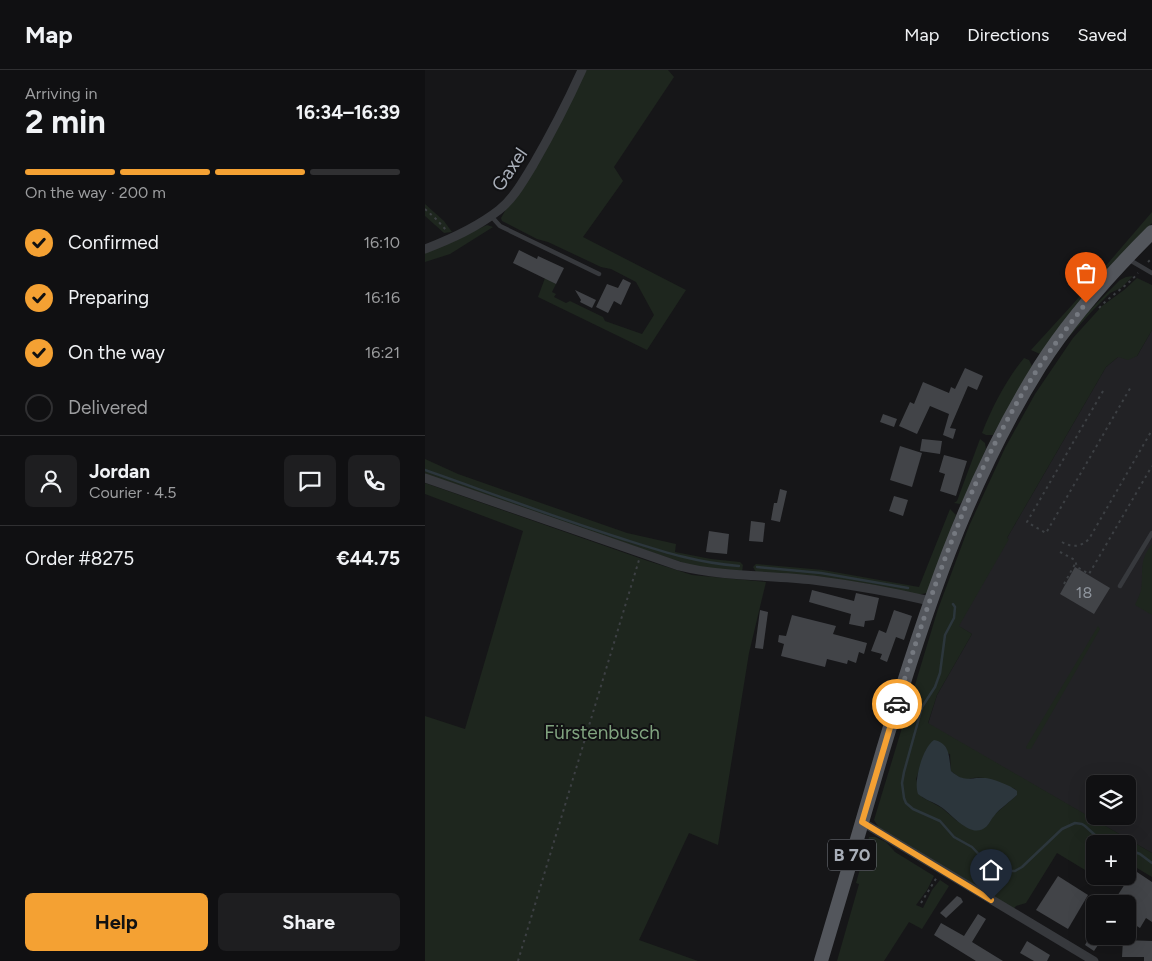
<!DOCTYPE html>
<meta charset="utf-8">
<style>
:root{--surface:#101012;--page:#1e1e20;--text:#f1f3f6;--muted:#9c9d9f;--line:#303032;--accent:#f4a133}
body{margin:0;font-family:Figtree,sans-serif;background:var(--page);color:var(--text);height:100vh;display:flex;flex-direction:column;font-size:19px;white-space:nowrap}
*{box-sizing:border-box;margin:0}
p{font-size:16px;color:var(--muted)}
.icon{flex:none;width:28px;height:28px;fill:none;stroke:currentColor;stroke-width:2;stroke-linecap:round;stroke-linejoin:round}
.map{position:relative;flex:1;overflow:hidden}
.side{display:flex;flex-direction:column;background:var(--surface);width:425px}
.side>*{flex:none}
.controls{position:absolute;left:661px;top:705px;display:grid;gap:10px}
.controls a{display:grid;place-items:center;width:50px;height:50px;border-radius:8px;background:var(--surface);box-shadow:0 5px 20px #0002,0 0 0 1px var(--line);font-size:25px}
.pin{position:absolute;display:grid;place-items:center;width:42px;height:42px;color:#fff;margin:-51px -21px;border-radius:50% 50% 50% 0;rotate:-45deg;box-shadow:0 0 5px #0007}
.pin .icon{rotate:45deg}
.courier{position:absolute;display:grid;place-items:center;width:50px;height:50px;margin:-25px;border:4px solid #f4a133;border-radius:50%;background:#fff;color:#222;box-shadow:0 1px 6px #0007}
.head em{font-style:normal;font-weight:700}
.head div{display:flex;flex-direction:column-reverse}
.head{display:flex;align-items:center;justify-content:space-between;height:85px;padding:0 25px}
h1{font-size:32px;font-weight:700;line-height:38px}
.bar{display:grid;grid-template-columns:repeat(4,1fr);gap:8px 5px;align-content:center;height:60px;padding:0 25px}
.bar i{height:6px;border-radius:4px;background:var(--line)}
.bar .current{background:var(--accent)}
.bar p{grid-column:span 4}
.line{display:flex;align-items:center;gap:12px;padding:0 25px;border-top:1px solid var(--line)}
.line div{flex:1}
.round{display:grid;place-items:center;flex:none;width:52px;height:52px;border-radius:8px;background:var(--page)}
ol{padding:0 25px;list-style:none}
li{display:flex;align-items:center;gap:15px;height:55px}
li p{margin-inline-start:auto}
li .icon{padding:5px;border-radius:50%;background:var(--accent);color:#111;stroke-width:4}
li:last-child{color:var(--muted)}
li i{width:28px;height:28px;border:2px solid var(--line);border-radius:50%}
.action{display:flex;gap:10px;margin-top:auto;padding:10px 25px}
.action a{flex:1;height:58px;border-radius:8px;background:var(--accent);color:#111;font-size:20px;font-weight:700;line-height:58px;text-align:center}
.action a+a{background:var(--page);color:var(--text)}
header{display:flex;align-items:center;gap:30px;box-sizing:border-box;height:70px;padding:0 25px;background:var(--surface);border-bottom:1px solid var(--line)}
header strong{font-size:24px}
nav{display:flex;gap:28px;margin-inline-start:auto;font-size:18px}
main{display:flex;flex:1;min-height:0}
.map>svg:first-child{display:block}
</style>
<header>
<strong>Map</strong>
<nav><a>Map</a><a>Directions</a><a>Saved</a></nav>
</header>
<main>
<section class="side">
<div class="head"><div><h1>2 min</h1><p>Arriving in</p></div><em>16:34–16:39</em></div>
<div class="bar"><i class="current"></i><i class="current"></i><i class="current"></i><i></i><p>On the way · 200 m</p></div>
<ol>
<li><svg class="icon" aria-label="check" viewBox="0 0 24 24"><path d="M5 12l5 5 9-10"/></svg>Confirmed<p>16:10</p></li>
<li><svg class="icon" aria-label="check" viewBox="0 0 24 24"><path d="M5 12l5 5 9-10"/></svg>Preparing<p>16:16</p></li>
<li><svg class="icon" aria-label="check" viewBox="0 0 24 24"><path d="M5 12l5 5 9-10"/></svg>On the way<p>16:21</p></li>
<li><i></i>Delivered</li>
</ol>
<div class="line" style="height:90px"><a class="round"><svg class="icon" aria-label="person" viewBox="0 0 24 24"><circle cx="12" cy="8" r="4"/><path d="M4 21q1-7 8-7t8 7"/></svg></a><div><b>Jordan</b><p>Courier · 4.5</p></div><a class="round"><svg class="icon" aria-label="chat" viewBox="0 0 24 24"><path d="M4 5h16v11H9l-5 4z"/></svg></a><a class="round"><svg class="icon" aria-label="phone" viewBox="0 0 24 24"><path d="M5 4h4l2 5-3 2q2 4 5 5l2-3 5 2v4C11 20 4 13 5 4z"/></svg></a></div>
<div class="line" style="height:65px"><div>Order #8275</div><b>€44.75</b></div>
<div class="action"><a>Help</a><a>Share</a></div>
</section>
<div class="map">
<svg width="727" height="891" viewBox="0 0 727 891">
<rect width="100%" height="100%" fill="#161618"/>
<path fill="#222225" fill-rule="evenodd" d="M727,260V783L503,654L512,625L547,564L533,556L583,469L582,468L681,297L693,287L712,286ZM670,714H702V746H670Z"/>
<g fill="#1e261e" fill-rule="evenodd">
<polygon points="160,0 243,0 249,7 189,97 198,111 158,167 261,220 222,280 113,227 120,208 131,214 127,222 131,224 129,227 141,233 145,231 178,247 180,251 217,264 229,245 211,212 186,199 176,197 123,172 112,169 77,151 76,148"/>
<polygon points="0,134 19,151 27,162 19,163 0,146"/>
<polygon points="727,142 727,153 710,170 615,284 606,280 648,234"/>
<polygon points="62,155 68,157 25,184 0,192 0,183"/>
<polygon points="708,206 696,218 685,223 669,239 641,270 640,269 663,242 695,210 701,207"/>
<path d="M712,208L727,215V260L712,286L703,290L693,287L681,297L582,468L584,469L534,556L547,564L512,625L503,653L727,783V807L707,795L705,797L703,796L702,774H670V806L632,783L601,833L591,836L588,840L454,758L449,750L513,539L544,456L580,378L610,324L648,268L677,236L699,220ZM501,680L525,684L526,701C543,716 543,705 559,708C569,711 580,715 590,719L592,725L569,745L562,756L532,751L517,738L497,727L491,709Z"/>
<path d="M599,288L604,290L607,296L568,365H561L557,363C567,337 581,310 599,288Z"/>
<polygon points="555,369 560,373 561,379 538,430 535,434 529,433 532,431"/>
<polygon points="0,389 33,404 202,463 251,474 250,482 286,489 315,492 318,495 317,502 271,497 0,406"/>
<polygon points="0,413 220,490 267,505 341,512 324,583 293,775 264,763 214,870 273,891 0,891 0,646 40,659 98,461 0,424"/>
<polygon points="525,439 531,445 502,523 491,525 331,502 328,497 331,494 398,500 494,517"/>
<path d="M727,474V545L710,535C712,530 715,525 716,520C719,501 713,492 727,474Z"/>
<polygon points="673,556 675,559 606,679 602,679 601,677"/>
<polygon points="444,767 450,767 461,772 470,782 509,806 502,820 491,835 498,838 507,820 515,810 524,816 497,859 484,852 459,891 412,891 434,814 431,813"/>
</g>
<path fill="#2c363c" d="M509,670C525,673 524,687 526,701C540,713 543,707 559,708C567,708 587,716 592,721V725C585,732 575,738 569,746C566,749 565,753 562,756C547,771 528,745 516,737C509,732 500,730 493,724C488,711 498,677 509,670Z"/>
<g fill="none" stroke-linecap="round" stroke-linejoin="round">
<g stroke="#2c363c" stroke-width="2.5">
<path d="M0,400C65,423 129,447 195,468C236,481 271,493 314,496"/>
<polyline points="332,497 396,503 483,518"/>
<polyline points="528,534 530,537 529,548 520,565 515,603 510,617 497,637 479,702 477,713 479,728 481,733 488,739 515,751 529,767 547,777 563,794 579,801 590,801 597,797 637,759 650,753 657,754 660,756 680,774"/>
<polyline points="702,779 715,784 727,793"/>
</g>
</g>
<g fill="#424448">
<polygon points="94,180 112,189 113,186 139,198 131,214 88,193"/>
<polygon points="198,209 206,213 196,235 189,231 183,243 171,237 182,214 193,218"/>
<polygon points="150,220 171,230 167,238 155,232 156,230"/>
<polygon points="540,298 558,306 552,320 543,316 525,358 531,359 528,369 518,365 524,344 505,336 492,364 474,356 485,332 489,334 498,312 524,323 526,317 530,319"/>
<polygon points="458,344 472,349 469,357 455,352"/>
<polygon points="497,369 517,371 515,384 495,381"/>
<polygon points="475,376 497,383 487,417 465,410"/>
<polygon points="519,385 542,391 531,426 515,421 520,404 514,402"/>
<polygon points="355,419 362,421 355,452 346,450 349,433 352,433"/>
<polygon points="469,426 483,430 478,446 464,441"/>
<polygon points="326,451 340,453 338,472 324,471"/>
<polygon points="284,461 304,464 302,484 281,482"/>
<polygon points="650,497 685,518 669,544 635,524"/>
<polygon points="387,520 429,531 431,523 454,528 449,550 440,551 439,557 424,554 426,544 384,532"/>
<polygon points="335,540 343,542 338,579 330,578"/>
<polygon points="469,540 487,546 479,570 471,567 462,592 455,589 457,584 446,581 454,560 461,563"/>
<polygon points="367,545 411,556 408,564 442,573 439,584 434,582 431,593 423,590 422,594 402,589 400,597 356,586 359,574 353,572 354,565 361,566"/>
<polygon points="709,800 727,812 727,852 721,848 715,858 702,850 702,834 687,834"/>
<polygon points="633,806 663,825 643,859 611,840"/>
<polygon points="532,826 536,828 538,832 521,848 515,843"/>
<polygon points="553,844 561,849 547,872 578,891 551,891 509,865 516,853 539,866"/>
<polygon points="665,866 679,866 669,881 660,875"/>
<polygon points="698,870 727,871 727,891 719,891 719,887 697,887"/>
<polygon points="602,871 625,885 622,891 609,891 595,883"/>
</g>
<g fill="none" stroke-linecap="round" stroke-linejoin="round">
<g stroke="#3d4044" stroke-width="2" stroke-dasharray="2.5 4" stroke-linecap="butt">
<polyline points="0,139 11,149 22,161"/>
<polyline points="723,192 727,188"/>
<path d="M674,238C686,225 701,217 713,203"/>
<polyline points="678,321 602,452 621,463 707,315"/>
<path d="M637,472C647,478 656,477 664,469L727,360"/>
<polyline points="635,482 650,490 652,497 664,504 727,396"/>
<polyline points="639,514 650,494"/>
<polyline points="496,833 512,807"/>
<polyline points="93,891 214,490"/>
</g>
<g stroke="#37393d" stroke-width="4.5">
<polyline points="66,146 75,156 174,204"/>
<polyline points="703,189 727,203"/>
<polyline points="695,516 727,463"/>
</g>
<g stroke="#37393d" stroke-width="9">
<path d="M0,179C26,169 51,158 74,140C89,128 98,111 108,95C126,64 142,33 157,0"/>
<path d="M0,408L254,496C298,507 344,505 388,510C427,515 467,522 505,531"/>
<polyline points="437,752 669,891"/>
</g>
<path stroke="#53565c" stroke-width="14" d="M396,891C417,821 438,750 458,680C498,547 541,414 615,296C646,247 686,203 727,162"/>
</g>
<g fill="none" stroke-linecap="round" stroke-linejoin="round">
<path stroke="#757980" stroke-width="5" stroke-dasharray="0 9" d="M472,634C507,517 548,396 616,294C630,273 646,253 661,233"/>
<polyline stroke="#f4a133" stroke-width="6" points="472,634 437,752 566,830"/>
</g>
<g text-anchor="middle" stroke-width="4" stroke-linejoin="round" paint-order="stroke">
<g font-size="16" fill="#8e949c">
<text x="659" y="528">18</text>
</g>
<rect fill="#111113" stroke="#7b7f86" stroke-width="1" x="403" y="769.5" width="48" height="31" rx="4"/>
<g font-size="18" font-weight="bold" fill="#a8aeb8">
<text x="427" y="791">B 70</text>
</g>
<g font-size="19" fill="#a8aeb8" stroke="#111113">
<text transform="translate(84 99) rotate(-56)" y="7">Gaxel</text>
</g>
<g font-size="19" fill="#80a37f" stroke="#111113">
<text x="177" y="669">Fürstenbusch</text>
</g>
</g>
</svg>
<div class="controls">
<a><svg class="icon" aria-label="layers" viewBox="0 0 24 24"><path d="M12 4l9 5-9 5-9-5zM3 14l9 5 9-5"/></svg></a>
<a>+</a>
<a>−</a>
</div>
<div class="pin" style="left:661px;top:233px;background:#ea580c"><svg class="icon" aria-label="bag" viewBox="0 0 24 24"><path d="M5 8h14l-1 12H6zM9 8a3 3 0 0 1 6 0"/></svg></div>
<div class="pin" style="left:566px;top:830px;background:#1f2937"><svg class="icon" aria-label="home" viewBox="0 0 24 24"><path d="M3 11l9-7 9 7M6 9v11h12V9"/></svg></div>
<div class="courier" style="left:472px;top:634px"><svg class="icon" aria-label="car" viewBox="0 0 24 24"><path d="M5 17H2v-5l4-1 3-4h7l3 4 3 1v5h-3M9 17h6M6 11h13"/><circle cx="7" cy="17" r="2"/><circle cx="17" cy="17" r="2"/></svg></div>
</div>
</main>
